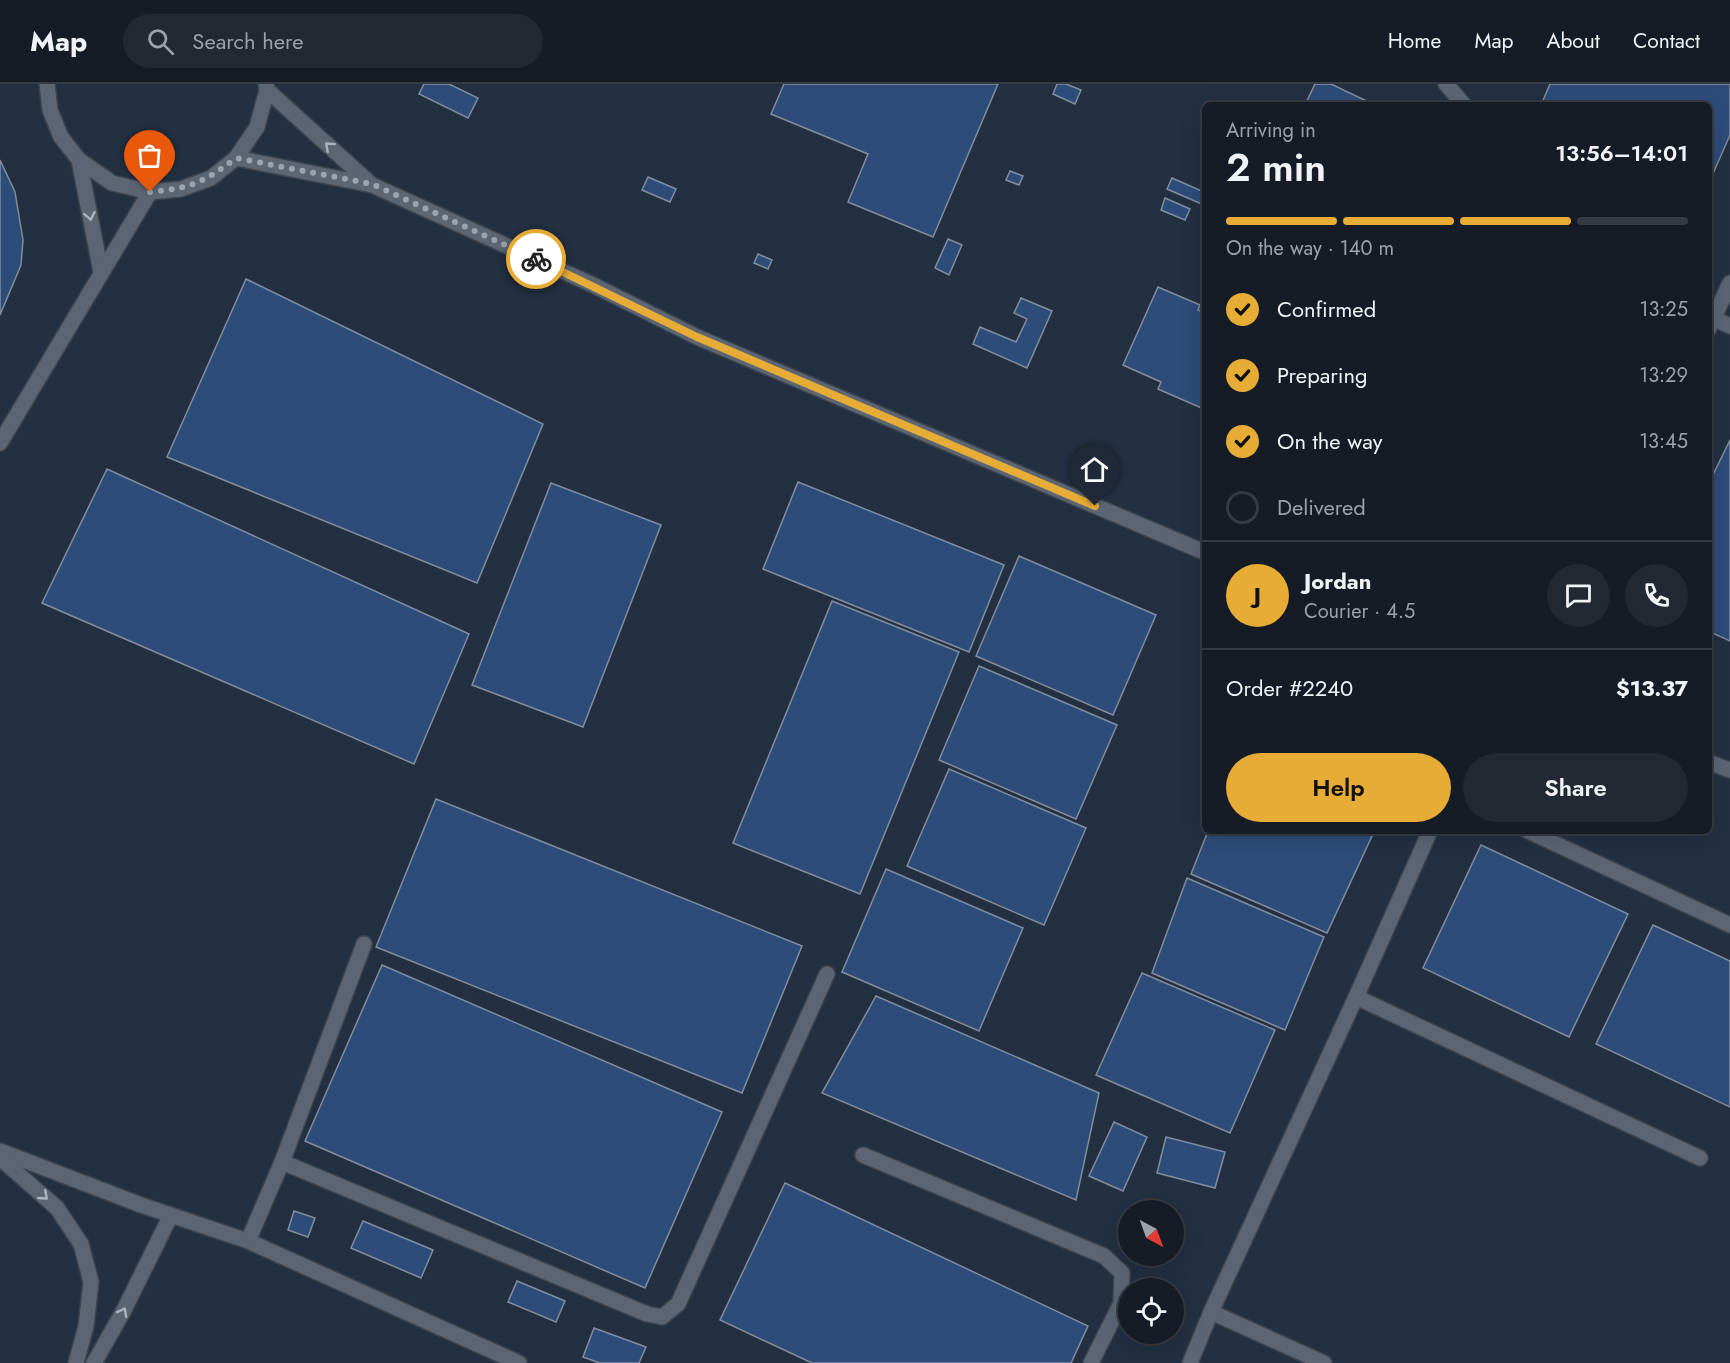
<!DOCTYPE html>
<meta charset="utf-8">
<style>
:root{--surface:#161c26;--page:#232932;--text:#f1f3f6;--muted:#9ea1a7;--line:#353a43;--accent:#e6ac36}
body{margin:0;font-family:Jost,sans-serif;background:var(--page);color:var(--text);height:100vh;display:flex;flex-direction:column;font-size:22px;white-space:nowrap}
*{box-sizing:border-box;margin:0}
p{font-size:20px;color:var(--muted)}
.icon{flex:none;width:33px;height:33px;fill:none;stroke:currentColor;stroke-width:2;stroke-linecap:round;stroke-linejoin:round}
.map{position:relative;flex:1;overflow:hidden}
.side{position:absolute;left:1202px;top:18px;width:510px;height:732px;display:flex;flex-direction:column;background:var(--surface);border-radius:9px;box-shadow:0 6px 24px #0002,0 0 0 2px var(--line)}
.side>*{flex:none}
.needle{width:39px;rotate:139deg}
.fabs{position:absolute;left:1118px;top:1116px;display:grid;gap:12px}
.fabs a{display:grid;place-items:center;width:66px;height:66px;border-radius:50%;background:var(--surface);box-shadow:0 6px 24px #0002,0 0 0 2px var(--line);font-size:30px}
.pin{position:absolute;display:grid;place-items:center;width:51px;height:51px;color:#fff;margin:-62px -26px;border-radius:50% 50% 50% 0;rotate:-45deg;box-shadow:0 0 6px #0007}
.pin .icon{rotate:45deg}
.courier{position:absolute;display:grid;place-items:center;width:60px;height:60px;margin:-30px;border:4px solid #e6ac36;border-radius:50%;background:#fff;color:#222;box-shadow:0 2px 8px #0007}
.overview em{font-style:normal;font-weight:600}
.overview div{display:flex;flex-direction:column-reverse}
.overview{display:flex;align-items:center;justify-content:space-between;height:102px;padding:0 24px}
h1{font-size:39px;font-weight:600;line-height:45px}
.bar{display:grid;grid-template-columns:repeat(4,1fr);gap:9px 6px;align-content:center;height:72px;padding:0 24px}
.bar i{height:8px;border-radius:4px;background:var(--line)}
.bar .current{background:var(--accent)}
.bar p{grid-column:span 4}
.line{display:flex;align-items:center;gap:15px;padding:0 24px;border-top:2px solid var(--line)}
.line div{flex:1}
.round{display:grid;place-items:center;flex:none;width:63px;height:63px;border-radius:32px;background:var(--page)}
ol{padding:0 24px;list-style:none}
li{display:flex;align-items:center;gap:18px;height:66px}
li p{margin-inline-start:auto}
li .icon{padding:6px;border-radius:50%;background:var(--accent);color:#111;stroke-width:4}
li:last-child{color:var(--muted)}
li i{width:33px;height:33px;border:3px solid var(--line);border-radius:50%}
.primary-button{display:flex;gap:12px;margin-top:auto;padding:12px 24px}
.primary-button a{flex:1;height:69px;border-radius:36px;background:var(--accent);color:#111;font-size:24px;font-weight:600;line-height:69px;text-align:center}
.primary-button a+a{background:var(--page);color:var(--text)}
header{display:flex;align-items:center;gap:36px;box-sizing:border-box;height:84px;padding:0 30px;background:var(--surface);border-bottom:2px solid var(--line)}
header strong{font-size:28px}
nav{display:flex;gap:33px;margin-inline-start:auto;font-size:21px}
.search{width:420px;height:54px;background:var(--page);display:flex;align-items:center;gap:15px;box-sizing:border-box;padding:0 21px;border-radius:33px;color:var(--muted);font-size:22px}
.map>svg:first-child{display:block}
</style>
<header>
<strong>Map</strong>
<div class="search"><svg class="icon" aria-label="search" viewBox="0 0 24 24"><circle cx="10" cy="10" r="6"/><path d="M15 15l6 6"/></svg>Search here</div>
<nav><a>Home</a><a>Map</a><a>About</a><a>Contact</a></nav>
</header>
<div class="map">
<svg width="1730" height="1279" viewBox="0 0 1730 1279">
<rect width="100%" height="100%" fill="#1d2633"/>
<path fill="#233042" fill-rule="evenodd" d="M0,0H1730V1279H0ZM1204,21H1708V747H1204ZM1128,1126H1173V1172H1128ZM1128,1204H1173V1250H1128Z"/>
<g fill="#2d4c79" stroke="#828d9d" stroke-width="1.5">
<polygon points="424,0 449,0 478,14 468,34 419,10"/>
<polygon points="784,0 998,0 933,153 848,118 868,70 771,30"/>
<polygon points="1057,0 1066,0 1081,6 1075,20 1053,10"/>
<polygon points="1315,0 1331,0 1375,21 1305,21"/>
<polygon points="1550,0 1730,0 1730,51 1708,101 1708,21 1541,21"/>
<polygon points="0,76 15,108 23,156 21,181 0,231"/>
<polygon points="1010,87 1023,92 1019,101 1006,96"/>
<polygon points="648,93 676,105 670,118 642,106"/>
<polygon points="1172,94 1204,108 1204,121 1167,105"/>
<polygon points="1165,114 1190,125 1185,136 1161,126"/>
<polygon points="948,155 962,161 949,191 935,184"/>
<polygon points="758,170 772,176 768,185 754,179"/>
<polygon points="246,195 543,340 477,499 167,373"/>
<polygon points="1158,203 1200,221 1198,226 1204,229 1204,325 1158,305 1161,298 1123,281"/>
<polygon points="1021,214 1052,227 1027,284 973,260 980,243 1016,258 1027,235 1014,229"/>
<polygon points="1730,356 1730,557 1708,547 1708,401"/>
<polygon points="107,385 469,550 414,680 42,519"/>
<polygon points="798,398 1004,481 969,568 763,485"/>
<polygon points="551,399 661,441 583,643 472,601"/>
<polygon points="1019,472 1156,531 1113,631 976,572"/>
<polygon points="832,517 959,568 860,810 733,759"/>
<polygon points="979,582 1117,641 1076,735 939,676"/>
<polygon points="949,685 1086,744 1044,841 907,782"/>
<polygon points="436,715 802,862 742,1009 376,863"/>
<polygon points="1208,747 1361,747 1372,752 1327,849 1191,790"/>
<polygon points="1481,761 1628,830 1569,953 1423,884"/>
<polygon points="886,785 1023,844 979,947 842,888"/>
<polygon points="1187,794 1324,853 1285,946 1152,889"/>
<polygon points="1653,841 1730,877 1730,1023 1596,960"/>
<polygon points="382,881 722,1028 645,1204 305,1057"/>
<polygon points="1142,889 1275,946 1230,1049 1096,991"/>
<polygon points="876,912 1099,1009 1076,1116 822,1009"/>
<polygon points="1114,1038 1147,1053 1123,1107 1089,1092"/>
<polygon points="1166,1053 1225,1068 1215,1104 1157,1089"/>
<polygon points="785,1099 1088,1242 1071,1279 812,1279 720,1236"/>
<polygon points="294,1127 315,1134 308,1153 288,1146"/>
<polygon points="363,1137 433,1166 421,1194 351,1164"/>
<polygon points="517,1197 565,1217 556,1238 508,1218"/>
<polygon points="594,1244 646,1263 639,1279 600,1279 583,1273"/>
</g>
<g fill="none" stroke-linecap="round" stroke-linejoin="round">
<defs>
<g id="minor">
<polyline points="47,0 50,26 61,53 79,76 112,99 150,108 181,105 211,94 236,74 257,43 267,6 266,0"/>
<polyline points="1446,0 1464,21"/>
<polyline points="267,6 372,101"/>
<polyline points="236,74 372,101 591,200 697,253 1204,468"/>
<polyline points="79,76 101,188"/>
<polyline points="1708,232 1730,242"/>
<polyline points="1708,246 1730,199"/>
<polyline points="0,359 150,108"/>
<polyline points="1708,678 1730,686"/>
<polyline points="1528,747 1730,841"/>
<polyline points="1356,913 1700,1074"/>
<polyline points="0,1067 141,1121 248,1157 519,1279"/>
<polyline points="863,1071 1104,1172 1122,1189 1121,1219 1091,1279"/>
<polyline points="0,1074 57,1124 81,1160 91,1198 86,1242 76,1279"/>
<polyline points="282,1078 647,1230 662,1233 678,1220 827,890"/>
<polyline points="248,1157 282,1078 364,860"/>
<polyline points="1211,1228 1324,1279"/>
<polyline points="94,1279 124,1226 171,1131"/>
<polyline points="1190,1279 1211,1228 1356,913 1430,747"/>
</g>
</defs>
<use href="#minor" stroke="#3b434e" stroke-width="18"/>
<use href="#minor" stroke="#5b6574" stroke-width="15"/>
</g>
<defs><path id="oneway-chevron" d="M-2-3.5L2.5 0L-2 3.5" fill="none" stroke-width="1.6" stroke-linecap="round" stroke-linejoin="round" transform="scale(1.5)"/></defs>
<g stroke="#abb3be">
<use href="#oneway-chevron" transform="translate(329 62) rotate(-138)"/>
<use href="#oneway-chevron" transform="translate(90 132) rotate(79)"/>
<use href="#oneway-chevron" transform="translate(44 1112) rotate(41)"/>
<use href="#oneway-chevron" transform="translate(123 1228) rotate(-62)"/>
</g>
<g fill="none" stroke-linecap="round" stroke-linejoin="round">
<path stroke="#9ca3ae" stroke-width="6" stroke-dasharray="0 10.8" d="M150,108C191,104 203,99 236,74L372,100L536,175"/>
<polyline stroke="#e6ac36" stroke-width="8" points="536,175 697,253 1095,422"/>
</g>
</svg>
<div class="fabs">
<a><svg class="needle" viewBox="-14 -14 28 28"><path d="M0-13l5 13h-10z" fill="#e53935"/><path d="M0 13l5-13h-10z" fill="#9ea1a7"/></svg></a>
<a><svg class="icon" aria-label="locate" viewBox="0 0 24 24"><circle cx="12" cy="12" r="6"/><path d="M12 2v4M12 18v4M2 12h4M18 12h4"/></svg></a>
</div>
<div class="pin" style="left:150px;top:108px;background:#ea580c"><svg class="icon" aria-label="bag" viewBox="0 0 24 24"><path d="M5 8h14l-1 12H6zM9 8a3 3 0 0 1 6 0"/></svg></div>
<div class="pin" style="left:1095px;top:422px;background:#1f2937"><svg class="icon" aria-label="home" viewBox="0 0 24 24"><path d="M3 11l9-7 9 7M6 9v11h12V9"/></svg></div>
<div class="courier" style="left:536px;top:175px"><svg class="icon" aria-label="bike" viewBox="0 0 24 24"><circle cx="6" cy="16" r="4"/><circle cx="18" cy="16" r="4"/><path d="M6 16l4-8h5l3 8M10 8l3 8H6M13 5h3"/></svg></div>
<section class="side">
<div class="overview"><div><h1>2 min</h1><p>Arriving in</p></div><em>13:56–14:01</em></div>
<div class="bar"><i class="current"></i><i class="current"></i><i class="current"></i><i></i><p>On the way · 140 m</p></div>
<ol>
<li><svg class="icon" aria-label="check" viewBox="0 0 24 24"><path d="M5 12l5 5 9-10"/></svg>Confirmed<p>13:25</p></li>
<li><svg class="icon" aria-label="check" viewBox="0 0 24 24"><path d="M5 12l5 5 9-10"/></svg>Preparing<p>13:29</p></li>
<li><svg class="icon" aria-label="check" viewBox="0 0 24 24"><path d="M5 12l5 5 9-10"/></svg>On the way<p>13:45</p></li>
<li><i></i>Delivered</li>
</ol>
<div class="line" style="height:108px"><b class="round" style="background:var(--accent);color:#111">J</b><div><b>Jordan</b><p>Courier · 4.5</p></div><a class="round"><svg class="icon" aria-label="chat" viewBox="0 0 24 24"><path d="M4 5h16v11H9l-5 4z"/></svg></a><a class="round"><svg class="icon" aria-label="phone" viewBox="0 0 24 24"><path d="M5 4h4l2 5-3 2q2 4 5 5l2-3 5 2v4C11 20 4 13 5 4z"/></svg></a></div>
<div class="line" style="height:78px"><div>Order #2240</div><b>$13.37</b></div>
<div class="primary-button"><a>Help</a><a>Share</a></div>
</section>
</div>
